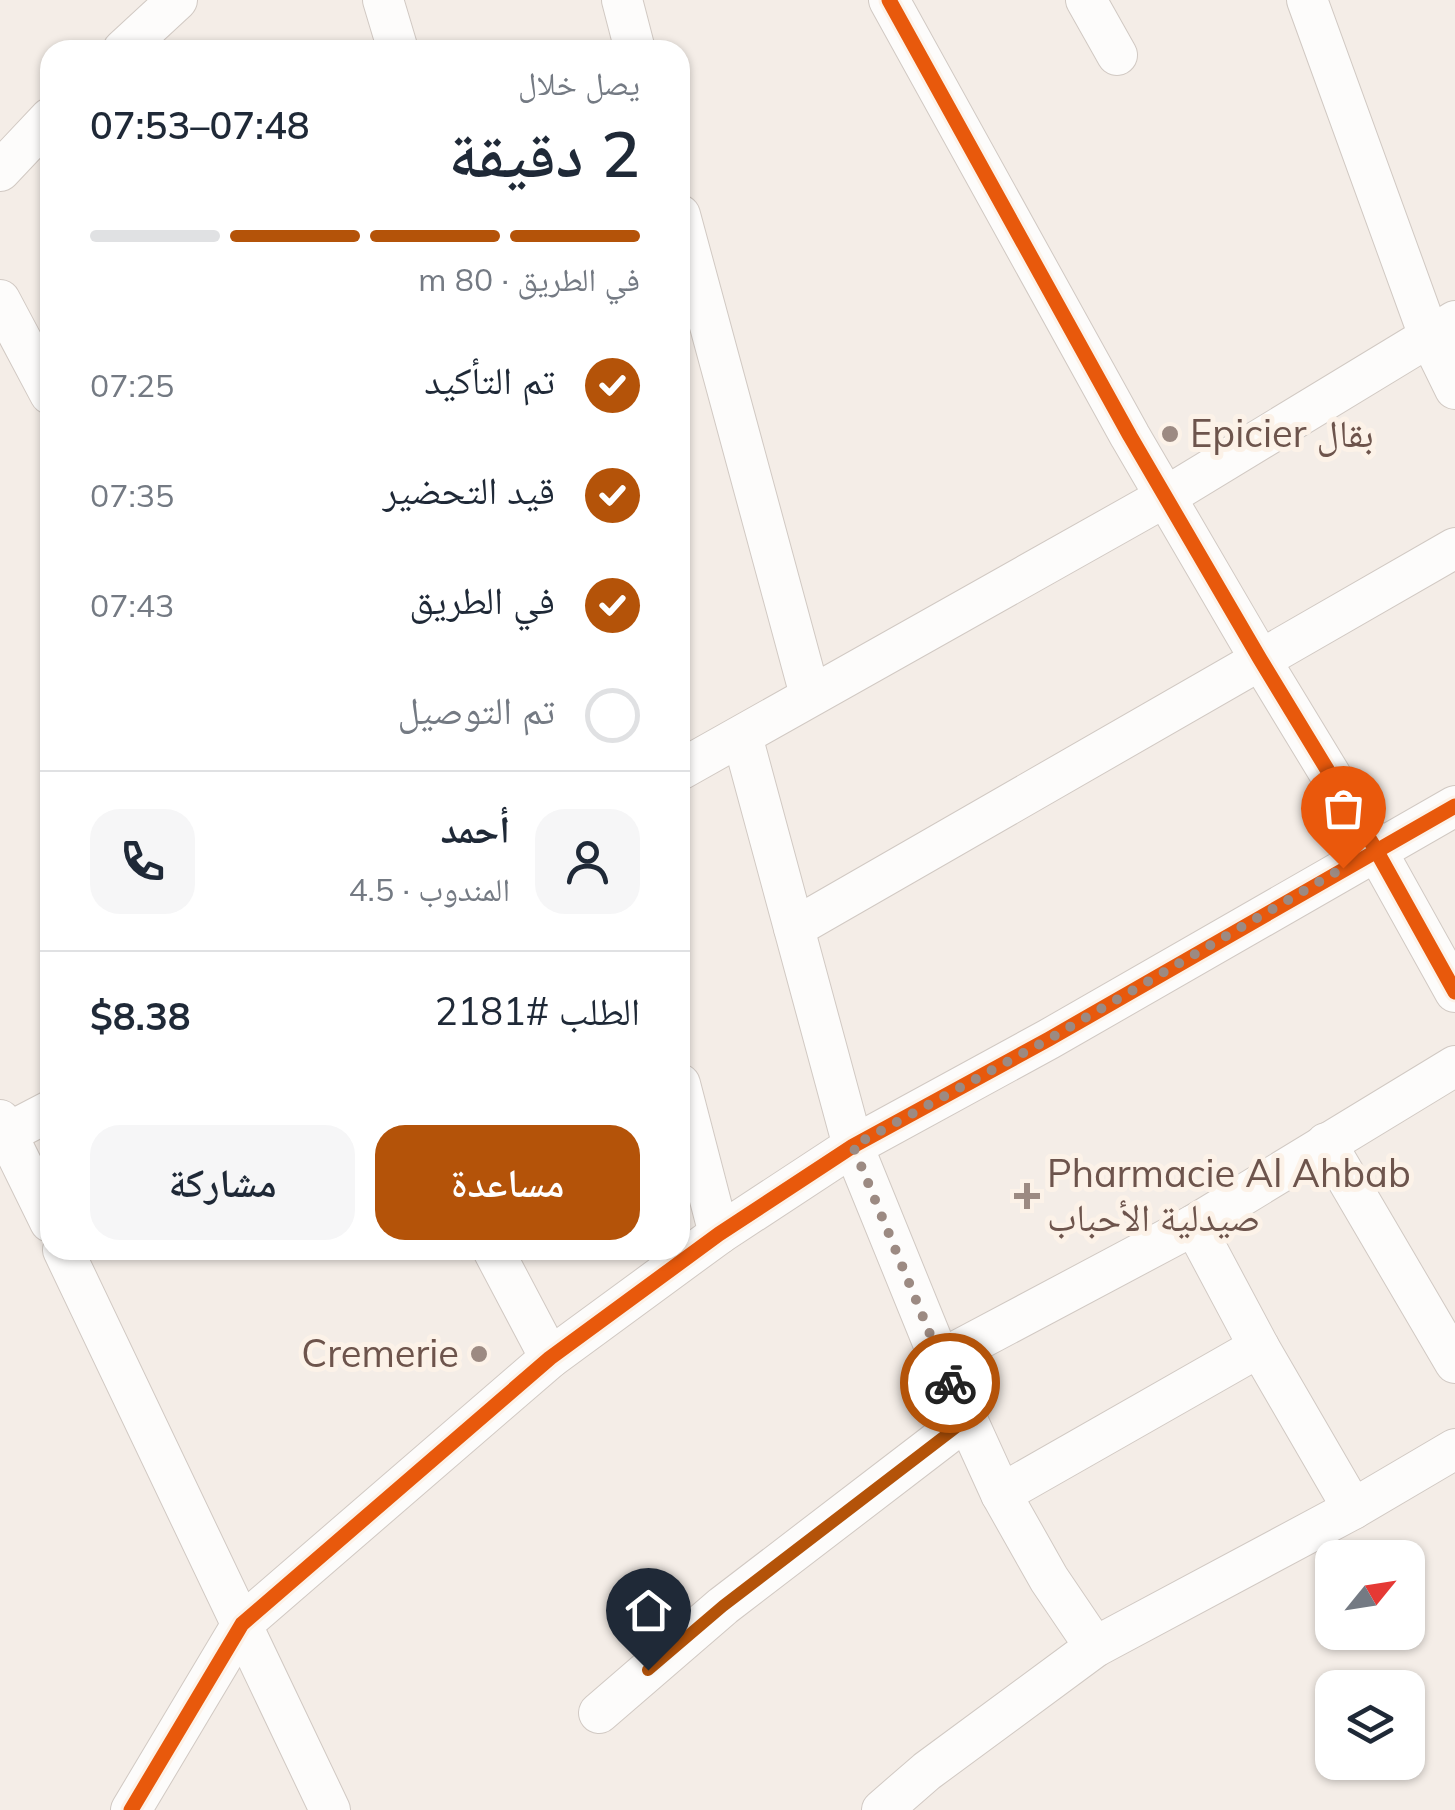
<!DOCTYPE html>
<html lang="ar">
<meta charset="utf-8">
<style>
:root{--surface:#fff;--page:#f6f6f7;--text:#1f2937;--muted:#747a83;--line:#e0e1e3;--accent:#b45309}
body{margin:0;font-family:Mulish,"Noto Naskh Arabic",sans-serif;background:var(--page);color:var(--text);direction:rtl;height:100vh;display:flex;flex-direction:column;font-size:38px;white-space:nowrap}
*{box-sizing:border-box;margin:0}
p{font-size:32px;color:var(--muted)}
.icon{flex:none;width:55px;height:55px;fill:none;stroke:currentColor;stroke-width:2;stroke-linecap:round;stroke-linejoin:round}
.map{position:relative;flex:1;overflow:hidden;direction:ltr}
.details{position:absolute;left:40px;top:40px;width:650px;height:1220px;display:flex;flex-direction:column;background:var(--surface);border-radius:30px;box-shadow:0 2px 8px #0004;direction:rtl}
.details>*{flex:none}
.needle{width:65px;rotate:60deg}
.controls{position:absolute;left:1315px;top:1540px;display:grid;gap:20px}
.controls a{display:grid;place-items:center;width:110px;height:110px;border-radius:20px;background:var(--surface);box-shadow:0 2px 8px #0004;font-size:50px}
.pin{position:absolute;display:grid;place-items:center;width:85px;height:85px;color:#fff;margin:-102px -42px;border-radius:50% 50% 50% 0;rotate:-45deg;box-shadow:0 0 10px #0007}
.pin .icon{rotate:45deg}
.courier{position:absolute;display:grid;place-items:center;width:100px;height:100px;margin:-50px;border:8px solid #b45309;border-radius:50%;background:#fff;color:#222;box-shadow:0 2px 12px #0007}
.headline em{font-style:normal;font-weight:600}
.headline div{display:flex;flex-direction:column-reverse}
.headline{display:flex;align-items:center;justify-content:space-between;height:170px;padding:0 50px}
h1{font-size:65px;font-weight:600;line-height:75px}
.bar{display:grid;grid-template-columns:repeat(4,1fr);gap:15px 10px;align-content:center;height:120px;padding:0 50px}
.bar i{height:12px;border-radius:8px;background:var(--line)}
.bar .on{background:var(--accent)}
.bar p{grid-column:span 4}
.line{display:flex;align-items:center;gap:25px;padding:0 50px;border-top:2px solid var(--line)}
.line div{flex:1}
.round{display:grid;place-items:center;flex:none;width:105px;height:105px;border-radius:30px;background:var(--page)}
ol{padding:0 50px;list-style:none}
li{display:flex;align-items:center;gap:30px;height:110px}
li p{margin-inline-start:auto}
li .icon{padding:10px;border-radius:50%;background:var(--accent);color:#fff;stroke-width:4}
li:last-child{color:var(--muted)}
li i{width:55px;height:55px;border:5px solid var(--line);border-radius:50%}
.cta{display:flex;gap:20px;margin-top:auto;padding:20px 50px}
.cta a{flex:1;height:115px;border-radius:30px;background:var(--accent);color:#fff;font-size:40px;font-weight:600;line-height:115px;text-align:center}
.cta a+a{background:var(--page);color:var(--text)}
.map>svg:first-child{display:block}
</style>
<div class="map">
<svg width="1455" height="1810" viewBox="0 0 1455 1810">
<rect width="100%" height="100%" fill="#f4ede7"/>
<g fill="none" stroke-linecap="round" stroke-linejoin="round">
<defs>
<g id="minor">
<polyline points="383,0 398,50"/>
<polyline points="622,0 635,50"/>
<polyline points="889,0 1130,436 1260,659 1376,850 1455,992"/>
<polyline points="1086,0 1117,55"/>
<polyline points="1307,0 1429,336 1455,389"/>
<polyline points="123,50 177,0"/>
<polyline points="0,171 50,118"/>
<polyline points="680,215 810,695"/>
<polyline points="0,300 50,394"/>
<polyline points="742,736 853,1146 940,1360 1001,1494 1049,1579 1095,1647"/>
<polyline points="680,770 1167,496 1455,321"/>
<polyline points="794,928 1455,548"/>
<polyline points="680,1084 719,1234"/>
<polyline points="0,1120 50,1222"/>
<polyline points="0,1137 50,1111"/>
<polyline points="1326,1143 1455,1363"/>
<polyline points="1194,1225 1259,1347 1353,1509"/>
<polyline points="63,1250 330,1810"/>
<polyline points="493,1250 550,1358"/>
<polyline points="940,1360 1194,1225 1455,1066"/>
<polyline points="1001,1494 1259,1347"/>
<polyline points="599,1713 723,1606 967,1419"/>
<polyline points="131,1810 242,1624 550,1358 719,1234 853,1146 1049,1039 1455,806"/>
<polyline points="882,1810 927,1771 1095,1647 1353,1509 1455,1449"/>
</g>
</defs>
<use href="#minor" stroke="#d1c9c3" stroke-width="42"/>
<use href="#minor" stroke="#fdfcfb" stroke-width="40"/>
<defs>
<g id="cycleway">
<polyline points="889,0 1130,436 1260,659 1376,850 1455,992"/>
<polyline points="131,1810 242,1624 550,1358 719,1234 853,1146 1049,1039 1455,806"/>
</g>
</defs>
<use href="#cycleway" stroke="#fcf2e8" stroke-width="21"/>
<use href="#cycleway" stroke="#e8590c" stroke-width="15"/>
</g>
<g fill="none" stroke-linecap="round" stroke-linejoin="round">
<polyline stroke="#9c8a82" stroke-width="10" stroke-dasharray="0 18" points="950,1383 853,1146 1049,1039 1343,868"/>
<polyline stroke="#b45309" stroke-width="12" points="648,1670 723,1606 967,1419 950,1383"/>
</g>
<g fill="#9c8a82" stroke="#fcf2e8" stroke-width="4">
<circle cx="1170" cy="434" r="10"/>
<path d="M1022 1181h10v10h10v10h-10v10h-10v-10h-10v-10h10z"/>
<circle cx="479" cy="1354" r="10"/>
</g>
<g text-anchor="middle" stroke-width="10" stroke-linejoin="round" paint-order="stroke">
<g font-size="38" fill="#6d544c" stroke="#fcf2e8" text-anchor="start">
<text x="1190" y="447">Epicier بقال</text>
<text x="1047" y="1187">Pharmacie Al Ahbab<tspan x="1047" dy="44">صيدلية الأحباب</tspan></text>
<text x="459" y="1367" text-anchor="end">Cremerie</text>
</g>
</g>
</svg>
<div class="controls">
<a><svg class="needle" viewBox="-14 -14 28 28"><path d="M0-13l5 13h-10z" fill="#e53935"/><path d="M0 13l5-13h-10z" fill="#747a83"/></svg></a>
<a><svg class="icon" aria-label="layers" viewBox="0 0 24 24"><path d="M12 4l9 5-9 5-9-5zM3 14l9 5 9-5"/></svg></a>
</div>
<div class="pin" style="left:1343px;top:868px;background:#ea580c"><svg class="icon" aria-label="bag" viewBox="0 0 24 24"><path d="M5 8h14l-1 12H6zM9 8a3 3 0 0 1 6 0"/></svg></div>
<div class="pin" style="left:648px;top:1670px;background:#1f2937"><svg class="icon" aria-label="home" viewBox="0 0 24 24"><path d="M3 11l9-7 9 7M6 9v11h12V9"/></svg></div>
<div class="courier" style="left:950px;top:1383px"><svg class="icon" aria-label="bike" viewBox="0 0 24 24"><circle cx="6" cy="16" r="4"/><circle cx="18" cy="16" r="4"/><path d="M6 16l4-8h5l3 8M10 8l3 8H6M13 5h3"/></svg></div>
<section class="details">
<div class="headline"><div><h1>2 دقيقة</h1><p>يصل خلال</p></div><em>07:48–07:53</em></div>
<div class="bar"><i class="on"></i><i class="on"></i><i class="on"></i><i></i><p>في الطريق · 80 m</p></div>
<ol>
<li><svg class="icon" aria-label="check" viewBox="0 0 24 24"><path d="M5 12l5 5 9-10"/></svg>تم التأكيد<p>07:25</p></li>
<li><svg class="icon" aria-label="check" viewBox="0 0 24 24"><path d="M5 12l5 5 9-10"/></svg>قيد التحضير<p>07:35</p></li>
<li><svg class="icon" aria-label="check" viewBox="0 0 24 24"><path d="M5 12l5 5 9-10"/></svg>في الطريق<p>07:43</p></li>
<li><i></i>تم التوصيل</li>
</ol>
<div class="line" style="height:180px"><a class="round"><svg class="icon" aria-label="person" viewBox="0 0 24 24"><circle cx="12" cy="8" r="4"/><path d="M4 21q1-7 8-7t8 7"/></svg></a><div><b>أحمد</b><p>المندوب · 4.5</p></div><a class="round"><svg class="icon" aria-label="phone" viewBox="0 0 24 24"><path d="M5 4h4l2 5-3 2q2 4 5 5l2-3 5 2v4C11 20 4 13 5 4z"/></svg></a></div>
<div class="line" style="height:130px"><div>الطلب #2181</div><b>$8.38</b></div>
<div class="cta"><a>مساعدة</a><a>مشاركة</a></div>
</section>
</div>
